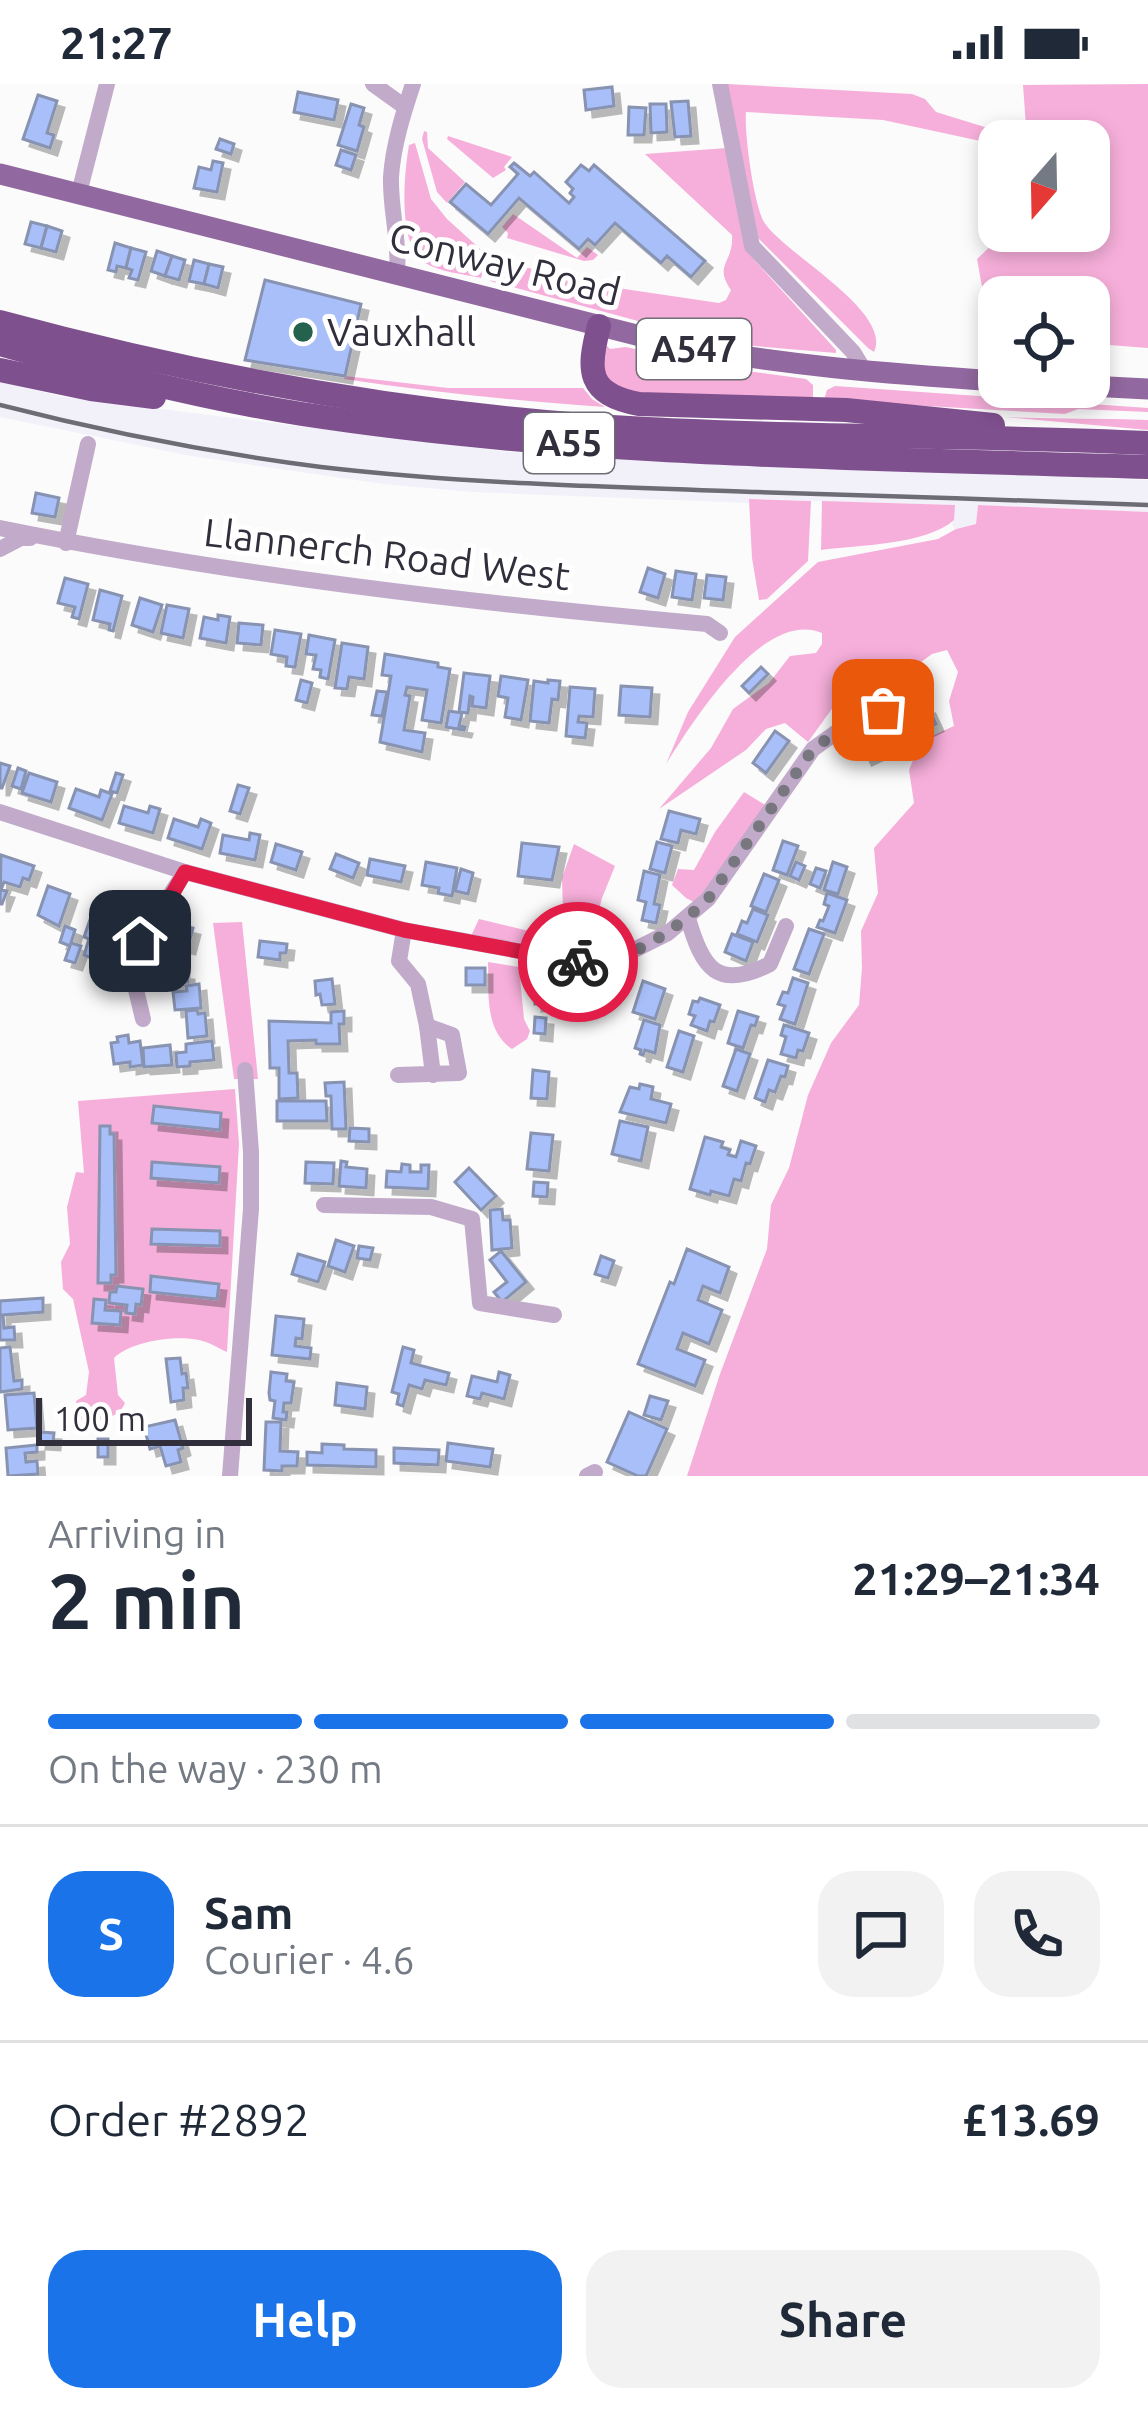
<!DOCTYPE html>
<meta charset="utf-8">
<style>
:root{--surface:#fff;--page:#f2f2f3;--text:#1f2937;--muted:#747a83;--line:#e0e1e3;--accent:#1a73e8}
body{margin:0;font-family:Ubuntu,sans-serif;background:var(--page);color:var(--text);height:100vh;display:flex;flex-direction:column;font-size:45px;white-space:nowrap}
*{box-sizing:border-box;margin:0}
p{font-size:39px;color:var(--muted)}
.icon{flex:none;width:66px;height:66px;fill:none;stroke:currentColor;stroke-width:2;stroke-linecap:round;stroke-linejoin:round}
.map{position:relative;height:1392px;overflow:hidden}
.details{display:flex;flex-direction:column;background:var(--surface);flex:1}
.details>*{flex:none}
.needle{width:78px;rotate:200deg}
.buttons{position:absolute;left:978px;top:36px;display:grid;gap:24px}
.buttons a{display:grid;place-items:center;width:132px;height:132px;border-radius:24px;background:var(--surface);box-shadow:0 6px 18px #0003;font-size:60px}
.scale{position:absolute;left:36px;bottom:30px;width:216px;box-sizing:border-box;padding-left:12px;border:6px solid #312f3c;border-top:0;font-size:33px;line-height:42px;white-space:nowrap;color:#312f3c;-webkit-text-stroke:9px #fff;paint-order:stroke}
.pin{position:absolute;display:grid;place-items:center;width:102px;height:102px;color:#fff;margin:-51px;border-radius:24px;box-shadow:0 6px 18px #0006}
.courier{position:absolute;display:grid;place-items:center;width:120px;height:120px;margin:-60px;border:9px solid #e11d48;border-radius:50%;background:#fff;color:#222;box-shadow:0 3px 15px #0007}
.head em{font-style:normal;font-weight:700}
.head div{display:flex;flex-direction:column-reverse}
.head{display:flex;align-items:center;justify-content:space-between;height:204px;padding:0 48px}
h1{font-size:78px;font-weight:700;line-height:90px}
.bar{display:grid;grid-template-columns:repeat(4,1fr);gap:18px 12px;align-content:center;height:144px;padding:0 48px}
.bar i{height:15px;border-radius:9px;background:var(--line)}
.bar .selected{background:var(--accent)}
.bar p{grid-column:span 4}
.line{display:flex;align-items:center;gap:30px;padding:0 48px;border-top:3px solid var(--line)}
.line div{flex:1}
.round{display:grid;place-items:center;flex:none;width:126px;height:126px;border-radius:36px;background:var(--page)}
.cta{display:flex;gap:24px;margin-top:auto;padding:24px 48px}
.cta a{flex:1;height:138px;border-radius:36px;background:var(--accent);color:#fff;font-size:48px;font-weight:700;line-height:138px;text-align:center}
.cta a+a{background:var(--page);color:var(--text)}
.status{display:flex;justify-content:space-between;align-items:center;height:84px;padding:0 60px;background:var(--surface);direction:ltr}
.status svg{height:33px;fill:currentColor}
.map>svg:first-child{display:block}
</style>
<div class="status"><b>21:27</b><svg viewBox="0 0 49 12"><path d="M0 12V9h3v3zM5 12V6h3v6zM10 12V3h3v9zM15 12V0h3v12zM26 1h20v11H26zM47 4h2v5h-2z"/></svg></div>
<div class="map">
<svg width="1148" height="1392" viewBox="0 0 1148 1392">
<defs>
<filter id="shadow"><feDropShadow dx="7" dy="7" stdDeviation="0" flood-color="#0004"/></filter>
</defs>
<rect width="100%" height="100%" fill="#fbfbfb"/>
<polygon fill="#f2f1fa" points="0,298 64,313 509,368 830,384 1148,396 1148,428 978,421 976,440 955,445 952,440 954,421 750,415 749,419 472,408 383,400 191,372 0,333"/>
<g fill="#f6afda">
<path d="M727,0L912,10L925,15L936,28L1027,56L1023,1L1148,0V264L1096,260L1089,263V213H999V227L985,219L977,175L999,154L1013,147H1089V57H999V61L883,36L746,28C744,49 754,121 764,138C783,169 893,227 874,268L868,264L758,154Z"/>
<polygon points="424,47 427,48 428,64 465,98 447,119 437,108 422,55"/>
<polygon points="448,52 512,73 504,83 506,86 493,94 447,55"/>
<path d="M415,59L431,115L447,135L488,172L481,194C463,190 440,188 425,179C397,161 404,90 409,61Z"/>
<path d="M727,64L748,169L836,266V269L719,259L490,197L491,193L485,192L491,173L577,198L719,219L726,216L731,206C713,180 734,179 732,151L645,70Z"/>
<polygon points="513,130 577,174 587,163 598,171 593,176 584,177 507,154 508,149 502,143"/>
<polygon points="607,262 610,265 626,263 717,283 806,295 813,301 813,316 634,312 606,297 603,265"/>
<path d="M345,292L448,304H583L592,315L605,323C517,317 431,308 344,295Z"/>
<polygon points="835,302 1148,324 1148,328 1078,325 1065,330 824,316 827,306"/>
<path d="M1005,333C1053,335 1100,334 1148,336V346Z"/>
<polygon points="749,415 811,417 808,477 767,515 759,516 752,474"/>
<path d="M822,417L955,421L954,436C926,461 858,461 821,466Z"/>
<path d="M978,421L1148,428V1392H687L720,1290L767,1165L771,1121L789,1084L808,1011L831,959L859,921L862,884L861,847L878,809L874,764L914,719L909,686L921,657L954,642L949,617L958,588L947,566L932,570L880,608L834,622L808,658L785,639L766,645L746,666L659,725L711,664L733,625L769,599L790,572L816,569L822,560V549C763,524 692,639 666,680L688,628L735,553L818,478L938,455L956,445L976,440Z"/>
<polygon points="744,708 767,722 698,820 686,814 672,801 678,785 694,786 715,748"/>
<polygon points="574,760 615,782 602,814 589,866 583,872 572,871 553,863 471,852 479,835 546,851 558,856 563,830 562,794"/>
<polygon points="242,838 258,995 234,995 213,839"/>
<path d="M488,878L519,883L524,935L530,947L527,955L512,965C484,946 489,908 488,878Z"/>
<path d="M235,1005L239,1060L227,1268C218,1264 209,1258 199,1256C175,1251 132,1257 114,1274L118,1311L125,1319C118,1336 98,1335 83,1342L76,1317L86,1311L89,1288L73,1215L63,1205L61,1178L70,1160L67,1123L76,1088L84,1089L78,1017Z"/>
</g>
<g fill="#a8bffa" stroke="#8793b1" stroke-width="3" filter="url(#shadow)">
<polygon points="612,3 614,22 586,26 584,6"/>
<polygon points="298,8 338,16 334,36 294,28"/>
<polygon points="38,11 57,17 47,49 54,51 50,64 23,55"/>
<polygon points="688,17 691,52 675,53 671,18"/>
<polygon points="351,20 364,24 359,41 364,43 357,67 338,61"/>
<polygon points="650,20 666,20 667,48 651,49"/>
<polygon points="629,23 646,24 644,51 628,51"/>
<polygon points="220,55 234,60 231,70 216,65"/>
<polygon points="341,66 356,71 351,86 336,81"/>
<polygon points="213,77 223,79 217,108 194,104 199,83 211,86"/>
<polygon points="514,79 530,92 534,88 569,119 574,113 570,109 573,105 566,98 581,81 589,87 594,81 705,177 691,193 667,172 661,179 615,139 595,161 588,155 579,165 519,114 488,150 450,118 466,100 491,121 518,90 510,83"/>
<polygon points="31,138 47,142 41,164 25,160"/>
<polygon points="47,142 62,147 56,168 41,164"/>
<polygon points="115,159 131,164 126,184 117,182 116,188 108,186"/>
<polygon points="131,164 146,168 138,196 129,194 132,186 126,184"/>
<polygon points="157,167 172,172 165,192 151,187"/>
<polygon points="172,172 185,176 179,196 165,192"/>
<polygon points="194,176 209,180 204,200 189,197"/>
<polygon points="209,180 223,183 218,204 204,200"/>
<polygon points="265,196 361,220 345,292 245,276"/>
<polygon points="36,409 59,414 55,433 32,429"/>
<polygon points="648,484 665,490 658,514 640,508"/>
<polygon points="676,487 696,490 692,516 672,513"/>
<polygon points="707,491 726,493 723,516 704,514"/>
<polygon points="65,494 88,500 79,535 72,533 75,523 58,519"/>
<polygon points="100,506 122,512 113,547 109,546 110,540 93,536"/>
<polygon points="140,514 162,521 153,548 132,541"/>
<polygon points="167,521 189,525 183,554 161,549"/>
<polygon points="218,531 230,533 226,559 200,554 204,533 218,536"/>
<polygon points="239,539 263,541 261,561 237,559"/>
<polygon points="275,546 301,550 295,583 286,582 287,573 271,570"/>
<polygon points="309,551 335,556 328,595 320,593 321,586 313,585 316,571 306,570"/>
<polygon points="342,559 368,563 364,595 349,593 347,605 335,604"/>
<polygon points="385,570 438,579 438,583 450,585 441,639 422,636 427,606 407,603 405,611 410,612 404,646 425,649 422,668 380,658 391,592 382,591"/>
<polygon points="761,583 768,590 749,609 742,602"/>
<polygon points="464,589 490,592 486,624 472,622 473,613 470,612 468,629 459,628"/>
<polygon points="501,592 528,596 521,636 505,633 508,614 498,612"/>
<polygon points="301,596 312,599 307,619 296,616"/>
<polygon points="548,596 560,597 558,616 552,615 549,639 530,637 534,597 548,599"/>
<polygon points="621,602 652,604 650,633 619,631"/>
<polygon points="570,603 595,605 593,633 579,632 578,638 587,639 585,654 566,652"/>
<polygon points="377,607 387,608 382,632 372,631"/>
<polygon points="928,623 936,640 865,674 857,657"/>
<polygon points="449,627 462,629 459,642 465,643 464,646 446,643"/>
<polygon points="775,647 789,657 766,689 753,679"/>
<polygon points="0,679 10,682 2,704 0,704"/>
<polygon points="18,684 26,687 21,705 12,702"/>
<polygon points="29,689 57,698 51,718 22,709"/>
<polygon points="116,689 123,691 117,709 110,707"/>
<polygon points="238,701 249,704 240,730 230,727"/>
<polygon points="76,705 99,713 101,706 112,710 102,736 69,724"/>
<polygon points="124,722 148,729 150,722 160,725 153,749 119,739"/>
<polygon points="669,727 700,735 696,750 681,746 678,759 661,755"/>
<polygon points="174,735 198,743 201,735 211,739 202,765 168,754"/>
<polygon points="250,749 260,751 255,776 220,769 223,751 249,756"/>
<polygon points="783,757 798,762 787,791 773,786"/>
<polygon points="657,758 672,762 665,789 650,785"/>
<polygon points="522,759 559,763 552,796 518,792"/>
<polygon points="276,760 302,768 296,786 271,778"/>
<polygon points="336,770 359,779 353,794 330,785"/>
<polygon points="1,771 34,782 29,796 23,794 20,803 4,798 1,806 7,807 2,820 0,820"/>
<polygon points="370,775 405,782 401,798 367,791"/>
<polygon points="426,778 457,784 452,812 438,809 439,804 422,801"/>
<polygon points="796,778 805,782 799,796 790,792"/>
<polygon points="833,778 847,783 838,810 824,806"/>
<polygon points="816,784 826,787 820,804 810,800"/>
<polygon points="461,785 473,789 468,810 455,807"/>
<polygon points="644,787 660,791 654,820 660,821 656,839 642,836 646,818 638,816"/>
<polygon points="764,790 779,796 766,828 751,822"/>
<polygon points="48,802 70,810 59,842 38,831"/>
<polygon points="827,809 847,816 835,849 817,843 820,836 823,837 829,822 824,820"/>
<polygon points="753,825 768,831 757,858 737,850 742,837 747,839"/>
<polygon points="91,833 118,842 109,871 97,867 94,875 84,871 89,855 84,853"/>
<polygon points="172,839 193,844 188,863 157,855 159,844 170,847"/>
<polygon points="65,842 75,846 70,862 60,858"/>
<polygon points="809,845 824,850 809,890 794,885"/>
<polygon points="732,850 753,858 746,877 725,868"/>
<polygon points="260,857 287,860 286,869 280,869 280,876 258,873"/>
<polygon points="71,859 81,862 75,879 65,876"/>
<polygon points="175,873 175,876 182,876 182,889 187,889 188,898 166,899 165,888 153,888 153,874"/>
<rect x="466" y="884" width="19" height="17"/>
<polygon points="793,894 808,899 795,940 780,935 785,922 778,920 783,908 788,909"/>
<polygon points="332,895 335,920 322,921 320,910 316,911 315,897"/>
<polygon points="543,897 558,897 558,905 563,905 564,915 555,915 555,919 535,920 535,904 544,904"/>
<polygon points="643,897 665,905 655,935 633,928"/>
<polygon points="199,900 201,924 175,926 173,908 187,907 186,902"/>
<polygon points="700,914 720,921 714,938 710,937 707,947 691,941 695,932 689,930 693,917 698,918"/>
<polygon points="197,926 198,930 205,929 207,952 188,954 186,927"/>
<polygon points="344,927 344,940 339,940 340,960 316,960 316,956 288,957 289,989 297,989 298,1014 279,1015 279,984 270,984 269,937 331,939 331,928"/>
<polygon points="738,927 758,933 755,942 751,941 743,964 728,959"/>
<polygon points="535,933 546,934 545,950 534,949"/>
<polygon points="644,936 660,941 655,969 645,966 643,971 640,970 641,966 635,964"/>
<polygon points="784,941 809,949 803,967 798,966 796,974 781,970 786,953 781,951"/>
<polygon points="679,947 694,952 683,988 667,983"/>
<polygon points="128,951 129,959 140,957 143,981 130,983 130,978 114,980 111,959 118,958 117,953"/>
<polygon points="212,957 214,976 190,978 190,982 177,983 176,969 186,968 186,960"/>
<polygon points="170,961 172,981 144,983 143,964"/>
<polygon points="736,965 750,970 737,1007 723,1002"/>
<polygon points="768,976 788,982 785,993 781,992 775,1008 769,1006 765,1018 755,1014"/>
<polygon points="533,986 549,988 547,1015 531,1014"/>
<polygon points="344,998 346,1045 332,1045 331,1012 326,1012 325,999"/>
<polygon points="640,1000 653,1003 651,1015 671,1020 666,1039 620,1028 630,1003 639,1005"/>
<polygon points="277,1017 326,1017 327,1037 277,1037"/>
<polygon points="154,1022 221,1029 220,1046 152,1039"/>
<polygon points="620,1037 648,1043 641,1077 612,1070"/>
<polygon points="100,1042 110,1042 110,1050 114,1050 116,1191 111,1191 111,1199 98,1199"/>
<polygon points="350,1044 369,1045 369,1058 349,1057"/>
<polygon points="531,1049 553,1051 549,1087 527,1085"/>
<polygon points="705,1053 723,1058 721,1063 730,1066 728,1071 736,1073 741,1057 756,1062 750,1080 746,1079 741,1097 734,1095 729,1112 711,1107 710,1111 690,1105"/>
<polygon points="341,1077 347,1078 346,1083 367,1085 366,1104 339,1102"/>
<polygon points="152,1078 220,1083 219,1099 151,1094"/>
<polygon points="306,1078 334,1079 333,1100 305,1099"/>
<polygon points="402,1080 410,1081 410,1088 421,1088 421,1081 429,1081 428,1105 386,1103 387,1087 401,1088"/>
<polygon points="469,1084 496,1112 481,1126 455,1098"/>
<polygon points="534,1098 548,1099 547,1113 533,1112"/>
<polygon points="502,1125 503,1136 510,1136 512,1164 492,1166 490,1126"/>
<polygon points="152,1145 220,1147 220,1162 151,1160"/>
<polygon points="336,1156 354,1162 345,1188 328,1182"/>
<polygon points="359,1162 373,1164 370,1176 357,1174"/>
<polygon points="687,1165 729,1183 720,1209 703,1202 698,1216 722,1226 709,1260 683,1249 677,1265 705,1276 695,1302 638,1280 670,1198 674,1200"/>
<polygon points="501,1167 526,1198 502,1218 494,1208 507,1198 490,1176"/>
<polygon points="298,1170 325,1178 318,1198 292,1190"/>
<polygon points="601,1172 614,1177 608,1194 595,1190"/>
<polygon points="151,1192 219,1200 217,1215 150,1208"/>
<polygon points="117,1202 143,1205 141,1221 136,1220 135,1230 126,1229 127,1221 109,1219 110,1208 116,1208"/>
<polygon points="43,1214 43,1228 3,1231 4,1244 14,1243 15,1256 0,1256 0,1217"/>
<polygon points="94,1215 106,1216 105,1226 121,1227 120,1241 92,1239"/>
<polygon points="276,1232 304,1235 302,1255 296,1254 295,1262 311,1264 310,1275 272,1271"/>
<polygon points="10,1263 14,1297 22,1296 22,1305 0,1308 0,1264"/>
<polygon points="403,1263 414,1266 411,1279 449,1289 446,1301 425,1296 422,1305 409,1301 403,1322 397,1320 399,1310 392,1308"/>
<polygon points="180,1274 182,1290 186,1289 188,1304 183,1304 184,1316 171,1318 166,1275"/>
<polygon points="271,1288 287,1290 286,1297 294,1298 291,1319 284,1319 283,1328 287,1328 286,1336 273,1334 275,1317 270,1316 269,1309"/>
<polygon points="499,1288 510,1291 504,1315 482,1309 480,1315 467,1312 472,1292 497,1298"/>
<polygon points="337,1299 367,1303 365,1325 335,1321"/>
<polygon points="34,1309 37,1344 8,1346 5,1311"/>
<polygon points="650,1312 668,1317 661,1336 644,1331"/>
<polygon points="629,1328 667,1345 646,1392 638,1392 607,1378"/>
<polygon points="175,1336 183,1364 178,1366 181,1378 166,1382 160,1362 150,1365 144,1343"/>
<polygon points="266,1338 281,1338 280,1367 298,1368 297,1382 282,1382 282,1387 264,1386"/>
<polygon points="40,1348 54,1349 53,1359 39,1358"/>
<rect x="98" y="1355" width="10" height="18"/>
<polygon points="448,1359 493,1365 490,1383 446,1377"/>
<polygon points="322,1360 344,1361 344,1365 376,1366 376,1383 307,1381 307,1368 322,1369"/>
<polygon points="37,1361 37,1368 25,1369 26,1378 37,1377 38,1390 8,1392 6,1364"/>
<polygon points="394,1364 439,1366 438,1381 394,1379"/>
</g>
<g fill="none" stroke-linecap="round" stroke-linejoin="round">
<g stroke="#c2abca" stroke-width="16">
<polyline points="373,0 405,23"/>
<polyline points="720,0 752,162 853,268 864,286"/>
<polyline points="79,109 107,0"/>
<path d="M397,189C400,157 390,126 391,93C393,62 403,30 413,0"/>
<path d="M0,444C232,491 471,519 707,540L720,549"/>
<polyline points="66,459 88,360"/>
<polyline points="0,465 21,454 30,454"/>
<polyline points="0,728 185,788 404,846 592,880 634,866 668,849 708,815 813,665 848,640 917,612"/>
<path d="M688,834C702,884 717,907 770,880L786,842"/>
<polyline points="404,846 399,877 418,900 427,942"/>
<polyline points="143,935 132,889 140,857 185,788"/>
<polyline points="398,991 459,989 452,951 427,942 433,991"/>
<polyline points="324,1121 431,1123 472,1135 480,1219 554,1231"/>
<polyline points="230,1392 251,1125 251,1068 245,986"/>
<polyline points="587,1392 595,1388"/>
</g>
<g stroke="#91689f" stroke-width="21">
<path d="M0,90L672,260C779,281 890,290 999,297"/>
<polyline points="1089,302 1148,305"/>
</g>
<g stroke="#7f508e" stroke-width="24">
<path d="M0,238C210,295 429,334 647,345C814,354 981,351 1148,359"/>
<path d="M599,242C587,287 587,310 639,320L846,326L993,341"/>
<path d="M0,260C99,288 201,314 302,330C582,373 866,374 1148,383"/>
<polyline points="0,286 91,305 154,313"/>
</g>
<path stroke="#6d6c75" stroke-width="4.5" d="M0,321C105,348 213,369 321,383C466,400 612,403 757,408C887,412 1018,416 1148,421"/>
</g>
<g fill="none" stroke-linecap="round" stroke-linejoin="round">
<path stroke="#78767f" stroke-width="12" stroke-dasharray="0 21.6" d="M578,878C620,886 679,843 708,815L813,665L848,640L883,626"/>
<polyline stroke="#e11d48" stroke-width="15" points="140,857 166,821 185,788 404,846 578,878"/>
</g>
<circle fill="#25624e" stroke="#fff" stroke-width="4.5" cx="303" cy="248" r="12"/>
<g text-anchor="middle" stroke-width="10" stroke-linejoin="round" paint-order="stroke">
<g fill="#fff" stroke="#6f6d76" stroke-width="3">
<rect x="637" y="235" width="114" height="60" rx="9"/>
<rect x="524" y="329" width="90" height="60" rx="9"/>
</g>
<g font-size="36" font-weight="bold" fill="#312f3c">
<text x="694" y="278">A547</text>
<text x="569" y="372">A55</text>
</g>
<g font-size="39" fill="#312f3c" stroke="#fff">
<text transform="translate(505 180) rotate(14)" y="14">Conway Road</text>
<text transform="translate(387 470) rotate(7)" y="14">Llannerch Road West</text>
</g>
<g font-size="39" fill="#312f3c" stroke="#fff" text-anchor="start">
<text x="327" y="262">Vauxhall</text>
</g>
</g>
</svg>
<div class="buttons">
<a><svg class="needle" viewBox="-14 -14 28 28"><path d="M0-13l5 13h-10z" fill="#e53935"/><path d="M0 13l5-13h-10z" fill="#747a83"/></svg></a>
<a><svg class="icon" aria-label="locate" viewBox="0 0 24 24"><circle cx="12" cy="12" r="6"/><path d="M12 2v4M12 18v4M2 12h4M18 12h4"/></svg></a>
</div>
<div class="scale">100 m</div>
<div class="pin" style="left:883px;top:626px;background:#ea580c"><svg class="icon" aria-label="bag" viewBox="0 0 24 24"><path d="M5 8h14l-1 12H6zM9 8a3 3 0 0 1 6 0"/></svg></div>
<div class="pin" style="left:140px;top:857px;background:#1f2937"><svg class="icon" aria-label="home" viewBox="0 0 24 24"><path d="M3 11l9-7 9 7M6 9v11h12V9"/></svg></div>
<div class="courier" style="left:578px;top:878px"><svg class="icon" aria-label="bike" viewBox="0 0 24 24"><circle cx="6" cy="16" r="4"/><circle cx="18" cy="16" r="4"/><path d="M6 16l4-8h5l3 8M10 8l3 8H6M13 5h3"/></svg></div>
</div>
<section class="details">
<div class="head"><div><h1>2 min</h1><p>Arriving in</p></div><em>21:29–21:34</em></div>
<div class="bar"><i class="selected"></i><i class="selected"></i><i class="selected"></i><i></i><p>On the way · 230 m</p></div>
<div class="line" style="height:216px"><b class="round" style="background:var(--accent);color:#fff">S</b><div><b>Sam</b><p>Courier · 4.6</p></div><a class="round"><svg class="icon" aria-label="chat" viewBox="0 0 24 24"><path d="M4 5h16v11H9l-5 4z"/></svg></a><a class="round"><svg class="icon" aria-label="phone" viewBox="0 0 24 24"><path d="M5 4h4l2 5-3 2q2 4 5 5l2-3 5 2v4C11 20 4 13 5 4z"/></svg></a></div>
<div class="line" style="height:156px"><div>Order #2892</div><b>£13.69</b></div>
<div class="cta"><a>Help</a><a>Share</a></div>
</section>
